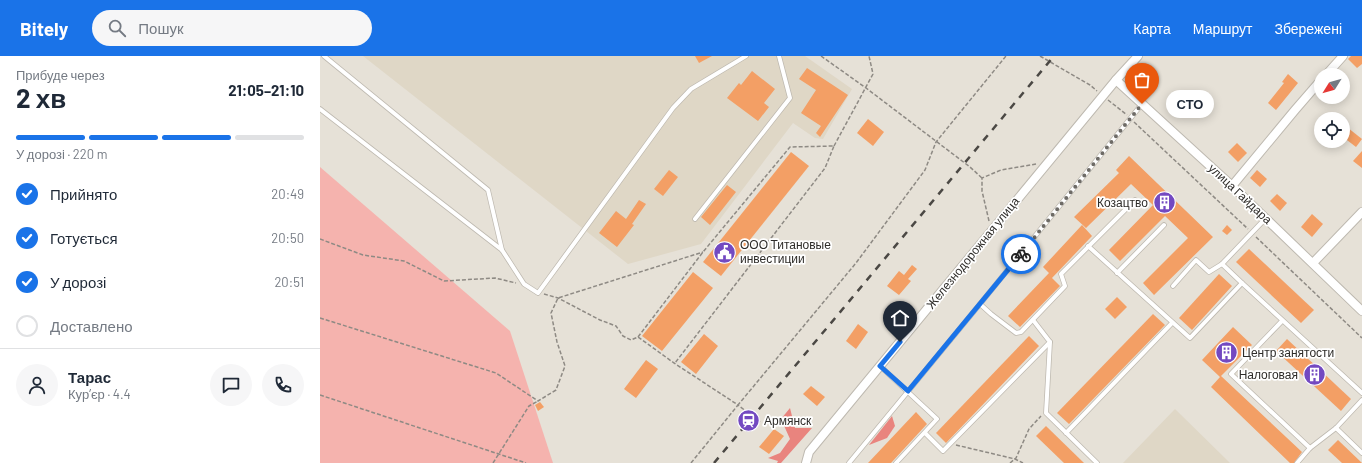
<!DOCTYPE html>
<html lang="uk">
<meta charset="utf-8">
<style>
:root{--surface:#fff;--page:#f6f6f7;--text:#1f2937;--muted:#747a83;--line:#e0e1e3;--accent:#1a73e8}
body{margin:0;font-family:Barlow,sans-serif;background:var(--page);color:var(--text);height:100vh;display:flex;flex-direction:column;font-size:15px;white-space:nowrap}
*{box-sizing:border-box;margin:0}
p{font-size:13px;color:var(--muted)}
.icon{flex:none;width:22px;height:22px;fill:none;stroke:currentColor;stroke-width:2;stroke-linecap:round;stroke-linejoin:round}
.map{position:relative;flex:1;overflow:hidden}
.panel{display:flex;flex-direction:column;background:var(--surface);width:320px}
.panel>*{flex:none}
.needle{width:26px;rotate:233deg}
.fabs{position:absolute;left:994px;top:12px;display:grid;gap:8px}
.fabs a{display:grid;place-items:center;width:36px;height:36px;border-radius:50%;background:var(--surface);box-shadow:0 2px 10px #0003;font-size:20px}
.pin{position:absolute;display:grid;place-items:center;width:34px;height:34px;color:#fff;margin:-41px -17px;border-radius:50% 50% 50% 0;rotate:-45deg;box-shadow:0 0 4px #0007}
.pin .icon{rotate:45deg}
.courier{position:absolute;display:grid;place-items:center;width:40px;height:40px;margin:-20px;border:3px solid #1a73e8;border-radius:50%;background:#fff;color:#222;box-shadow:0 1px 5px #0007}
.bubble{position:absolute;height:28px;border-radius:14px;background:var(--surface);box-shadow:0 2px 10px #0003;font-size:13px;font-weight:700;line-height:28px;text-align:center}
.overview em{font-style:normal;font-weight:700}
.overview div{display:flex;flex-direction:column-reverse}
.overview{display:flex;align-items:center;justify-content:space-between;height:68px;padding:0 16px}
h1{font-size:26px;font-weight:700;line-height:30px}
.bar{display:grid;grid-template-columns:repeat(4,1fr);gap:6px 4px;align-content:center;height:48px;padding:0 16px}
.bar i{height:5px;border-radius:3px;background:var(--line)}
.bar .on{background:var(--accent)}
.bar p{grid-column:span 4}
.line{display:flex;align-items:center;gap:10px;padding:0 16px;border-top:1px solid var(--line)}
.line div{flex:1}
.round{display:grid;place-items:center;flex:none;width:42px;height:42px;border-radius:21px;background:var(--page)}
ol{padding:0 16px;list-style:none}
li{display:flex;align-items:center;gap:12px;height:44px}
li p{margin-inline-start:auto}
li .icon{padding:4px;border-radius:50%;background:var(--accent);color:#fff;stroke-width:4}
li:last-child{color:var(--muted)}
li i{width:22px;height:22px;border:2px solid var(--line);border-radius:50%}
header{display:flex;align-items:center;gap:24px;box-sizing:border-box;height:56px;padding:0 20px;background:var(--accent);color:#fff}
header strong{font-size:19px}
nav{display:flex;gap:22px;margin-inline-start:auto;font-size:14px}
.search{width:280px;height:36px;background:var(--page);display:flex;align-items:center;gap:10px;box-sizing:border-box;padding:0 14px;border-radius:22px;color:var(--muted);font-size:15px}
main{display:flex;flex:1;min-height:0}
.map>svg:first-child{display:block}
</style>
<header>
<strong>Bitely</strong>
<div class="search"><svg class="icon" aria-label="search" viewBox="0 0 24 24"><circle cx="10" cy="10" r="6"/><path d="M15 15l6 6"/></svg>Пошук</div>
<nav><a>Карта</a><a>Маршрут</a><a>Збережені</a></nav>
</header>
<main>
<section class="panel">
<div class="overview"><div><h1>2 хв</h1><p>Прибуде через</p></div><em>21:05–21:10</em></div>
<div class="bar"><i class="on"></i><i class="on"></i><i class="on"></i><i></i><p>У дорозі · 220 m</p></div>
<ol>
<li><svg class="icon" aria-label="check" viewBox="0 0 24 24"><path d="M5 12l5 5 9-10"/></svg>Прийнято<p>20:49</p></li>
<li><svg class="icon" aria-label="check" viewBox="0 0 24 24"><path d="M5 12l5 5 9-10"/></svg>Готується<p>20:50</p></li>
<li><svg class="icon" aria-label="check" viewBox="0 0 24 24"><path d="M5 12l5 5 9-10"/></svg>У дорозі<p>20:51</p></li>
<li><i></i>Доставлено</li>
</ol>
<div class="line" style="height:72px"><a class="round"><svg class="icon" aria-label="person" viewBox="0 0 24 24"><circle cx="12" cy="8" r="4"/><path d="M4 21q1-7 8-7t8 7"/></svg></a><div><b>Тарас</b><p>Кур’єр · 4.4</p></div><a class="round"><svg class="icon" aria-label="chat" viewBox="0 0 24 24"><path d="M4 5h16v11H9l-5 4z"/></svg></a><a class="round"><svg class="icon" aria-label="phone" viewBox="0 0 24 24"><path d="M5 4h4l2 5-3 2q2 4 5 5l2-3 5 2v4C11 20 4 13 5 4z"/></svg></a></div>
</section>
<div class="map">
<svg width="1042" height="407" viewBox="0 0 1042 407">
<rect width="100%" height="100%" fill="#e6e1d7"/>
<g fill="#dfd7c6">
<polygon points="43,0 485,0 532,33 503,83 495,82 473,67 381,188 308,208"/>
<polygon points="855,353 910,407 803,407"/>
</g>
<polygon fill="#f5b3ae" points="0,111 190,275 233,407 0,407"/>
<g fill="#e9847e">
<polygon points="470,352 475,372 492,372 461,407 457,407 458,405 448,402 460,397 470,383 461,363"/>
<polygon points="572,360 575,370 567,382 549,389"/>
</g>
<g fill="#f39f65">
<polygon points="375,0 392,0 379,7"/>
<polygon points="1031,0 1042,0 1042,8 1037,12 1028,3"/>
<polygon points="487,12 528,39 500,81 496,77 501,70 481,57 496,34 479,23"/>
<polygon points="432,15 455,33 444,47 449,51 438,65 407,42 419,27 421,29"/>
<polygon points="968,18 978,27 956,54 948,47 964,27 962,26"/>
<polygon points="548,63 564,76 553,90 537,77"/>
<polygon points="1023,68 1042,83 1036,91 1023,81"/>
<polygon points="917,87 927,97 918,106 908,96"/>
<polygon points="1042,95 1042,112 1033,105"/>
<polygon points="471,96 489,110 401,220 383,206"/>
<polygon points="809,100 893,181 834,239 823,227 868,182 845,160 800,205 789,194 833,149 811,128 766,172 754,161 799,117 796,114"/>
<polygon points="349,114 358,121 343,140 334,133"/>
<polygon points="937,114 947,123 940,131 930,122"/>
<polygon points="407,129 416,136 390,169 381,161"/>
<polygon points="957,138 967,147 960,155 950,145"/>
<polygon points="319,144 326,148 312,168 314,169 297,191 279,177 296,155 306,163"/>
<polygon points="992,158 1003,168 992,181 981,171"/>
<polygon points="762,169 772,180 732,222 740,230 700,271 688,260 729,217 723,211"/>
<polygon points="907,169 912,174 907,179 902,175"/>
<polygon points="929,193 994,254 981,267 916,206"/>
<polygon points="592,209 597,213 588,223 591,225 579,239 567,230 579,215 584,219"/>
<polygon points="373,216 393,232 342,295 322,280"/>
<polygon points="899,218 912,230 872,274 859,262"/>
<polygon points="797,241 807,251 795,263 785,253"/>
<polygon points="833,258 845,269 749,368 737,357"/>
<polygon points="538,268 548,276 536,293 526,285"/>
<polygon points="913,271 932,289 901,320 982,396 974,407 970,407 891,331 900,321 882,304"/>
<polygon points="384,278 398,290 376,318 361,306"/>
<polygon points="709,280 719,290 626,387 616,377"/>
<polygon points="967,283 1031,343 1021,355 956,295"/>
<polygon points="326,304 338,313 316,342 304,333"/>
<polygon points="491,330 505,341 497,350 483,338"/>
<polygon points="220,346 224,351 218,355 215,349"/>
<polygon points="596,356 607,368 571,407 548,407"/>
<polygon points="726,370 764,407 744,407 716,380"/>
<polygon points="454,373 464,380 449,398 439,391"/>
<polygon points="1018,384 1042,407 1022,407 1008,394"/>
</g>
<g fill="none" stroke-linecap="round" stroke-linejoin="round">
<defs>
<g id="lane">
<polyline points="4,0 168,134 182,194"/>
<polyline points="0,53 182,194 204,228 218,237 353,52 371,33 426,0"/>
<polyline points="375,163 470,42 459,0"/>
<polyline points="768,190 870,282 922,227 902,208 945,163"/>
<polyline points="797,217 844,169"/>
<polyline points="922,227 1042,337"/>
<polyline points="853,230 876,204 889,216 902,208"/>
<polyline points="660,248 671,258 696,277 701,276 745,230 741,218 815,144"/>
<polyline points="962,265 911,318 990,392"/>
<polyline points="730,286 726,357 777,407"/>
<polyline points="560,310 617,363 576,407"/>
<polyline points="1016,372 1042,397"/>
<polyline points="605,377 623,395 730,286 713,264"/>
<polyline points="746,377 852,267"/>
<polyline points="529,407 660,248 822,48"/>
<polyline points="977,407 990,392 1016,372 1042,344"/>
</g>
<g id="street">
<polyline points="1006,19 1023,0"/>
<polyline points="796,24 912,130 1042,255"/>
<polyline points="912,130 975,54 1001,24"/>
<polyline points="993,207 1042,156"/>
<polyline points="486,407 489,396 796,24 818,0"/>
</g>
</defs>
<use href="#lane" stroke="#beb9b0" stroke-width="5.5"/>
<use href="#street" stroke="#beb9b0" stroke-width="10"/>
<g stroke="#8e8a84" stroke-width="1.5" stroke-dasharray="4 2" stroke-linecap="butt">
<polyline points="501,0 546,32 650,111 662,122"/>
<polyline points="720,0 770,29 777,35"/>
<polyline points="788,44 807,59"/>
<polyline points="814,66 928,173"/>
<polyline points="514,90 553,18 549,0"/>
<polyline points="669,165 662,135 662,122 681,114 716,108"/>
<polyline points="936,181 1042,282"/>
<polyline points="0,183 43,199 84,205 124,225 175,222 196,227"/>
<polyline points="224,238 238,242 280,264 296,270 303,280 311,284 318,281 354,307 418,349 536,207 605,114 616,86 686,0"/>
<polyline points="0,262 176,317 218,345 236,334 245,310 237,286 231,257 238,242 383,196"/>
<polyline points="318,281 383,196 470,91 514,90 505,112 355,307"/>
<polyline points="0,339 206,407"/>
<polyline points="636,389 695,403 703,407"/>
<polyline points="173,407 209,350 218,345"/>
<polyline points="371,407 418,349 440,366"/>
<polyline points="690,407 696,402 709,373 721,360"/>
</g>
<use href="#lane" stroke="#fff" stroke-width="4"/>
<use href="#street" stroke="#fff" stroke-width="8"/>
<polyline stroke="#4b4844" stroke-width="2.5" stroke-dasharray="7 7" stroke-linecap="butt" points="394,407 734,0"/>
</g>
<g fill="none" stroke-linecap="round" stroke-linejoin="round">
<polyline stroke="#6e6b66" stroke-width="4" stroke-dasharray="0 7.2" points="701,198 822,48"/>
<polyline stroke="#1a73e8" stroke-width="5" points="580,286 560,310 588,335 701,198"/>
</g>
<defs>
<symbol id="building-disc" viewBox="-11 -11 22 22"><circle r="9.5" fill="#7349c1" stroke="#fff"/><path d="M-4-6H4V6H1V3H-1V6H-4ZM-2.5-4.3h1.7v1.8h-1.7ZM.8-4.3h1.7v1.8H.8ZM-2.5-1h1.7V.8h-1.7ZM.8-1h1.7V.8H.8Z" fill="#fff"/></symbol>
<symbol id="civic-disc" viewBox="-11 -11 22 22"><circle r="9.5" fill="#7349c1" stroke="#fff"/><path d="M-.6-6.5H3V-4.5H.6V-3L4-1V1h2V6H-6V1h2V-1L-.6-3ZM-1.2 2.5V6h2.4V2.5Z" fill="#fff"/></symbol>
<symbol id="station-disc" viewBox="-11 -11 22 22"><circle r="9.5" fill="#7349c1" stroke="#fff"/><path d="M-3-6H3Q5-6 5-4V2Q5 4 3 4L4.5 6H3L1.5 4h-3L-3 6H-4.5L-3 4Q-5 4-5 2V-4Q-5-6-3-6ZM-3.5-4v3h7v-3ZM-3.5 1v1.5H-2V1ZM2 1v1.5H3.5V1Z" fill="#fff"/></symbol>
</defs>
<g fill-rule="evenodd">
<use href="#building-disc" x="832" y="134" width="25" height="25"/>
<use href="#civic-disc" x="392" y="184" width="25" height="25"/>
<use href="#building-disc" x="894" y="284" width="25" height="25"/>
<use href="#building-disc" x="982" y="306" width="25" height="25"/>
<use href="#station-disc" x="416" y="352" width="25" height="25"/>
</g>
<g text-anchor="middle" stroke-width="3.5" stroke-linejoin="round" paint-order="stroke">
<g font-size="12" fill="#2e2c29" stroke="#fff">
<text transform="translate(920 138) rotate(43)" y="4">улица Гайдара</text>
<text transform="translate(653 197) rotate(-51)" y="4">Железнодорожная улица</text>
</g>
<g font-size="12" fill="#2e2c29" stroke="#fff" text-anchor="start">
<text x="828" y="151" text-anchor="end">Козацтво</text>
<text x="420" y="193">ООО Титановые<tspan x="420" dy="14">инвестиции</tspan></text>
<text x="922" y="301">Центр занятости</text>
<text x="978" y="323" text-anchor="end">Налоговая</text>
<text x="444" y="369">Армянск</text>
</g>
</g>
</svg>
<div class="fabs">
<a><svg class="needle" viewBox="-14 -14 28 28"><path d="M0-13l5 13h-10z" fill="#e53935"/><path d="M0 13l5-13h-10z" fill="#747a83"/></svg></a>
<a><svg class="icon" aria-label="locate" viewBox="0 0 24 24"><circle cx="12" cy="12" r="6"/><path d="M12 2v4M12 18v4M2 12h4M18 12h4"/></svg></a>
</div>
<div class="pin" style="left:822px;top:48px;background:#ea580c"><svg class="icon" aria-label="bag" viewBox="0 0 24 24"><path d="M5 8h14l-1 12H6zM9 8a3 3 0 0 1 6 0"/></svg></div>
<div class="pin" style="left:580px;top:286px;background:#1f2937"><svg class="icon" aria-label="home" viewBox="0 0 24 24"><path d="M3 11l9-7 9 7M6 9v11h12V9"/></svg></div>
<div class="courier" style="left:701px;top:198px"><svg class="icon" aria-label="bike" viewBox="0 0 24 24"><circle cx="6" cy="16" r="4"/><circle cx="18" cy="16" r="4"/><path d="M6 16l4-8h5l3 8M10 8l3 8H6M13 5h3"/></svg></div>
<div class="bubble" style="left:846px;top:34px;width:48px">СТО</div>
</div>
</main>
